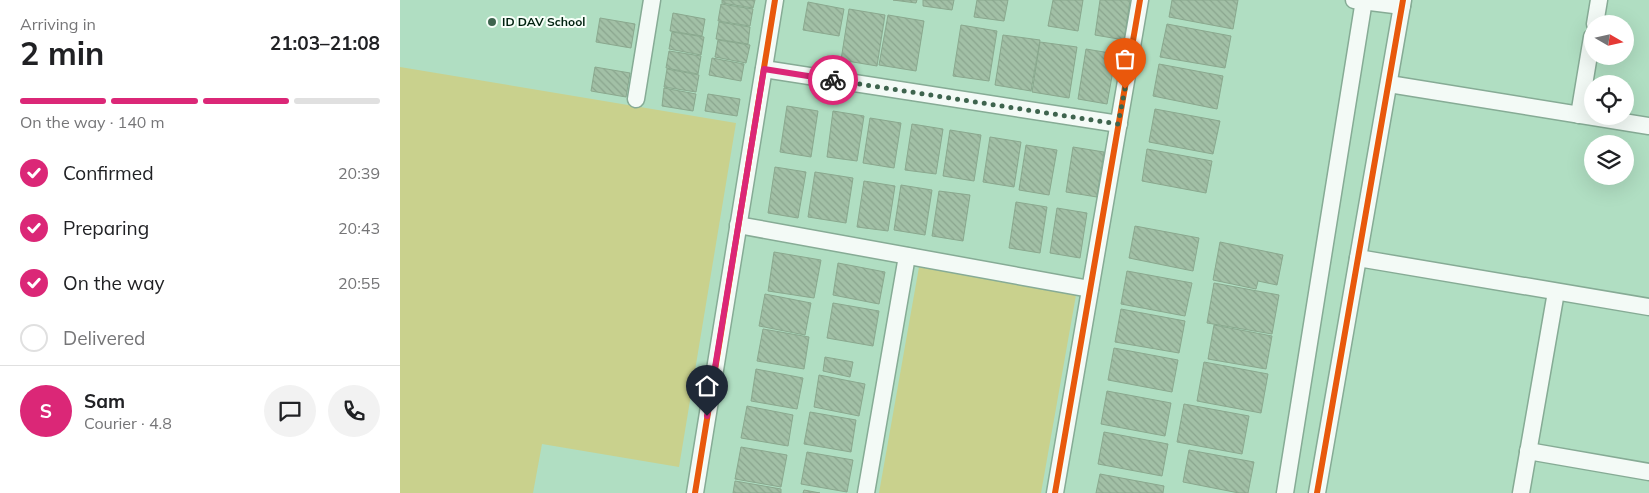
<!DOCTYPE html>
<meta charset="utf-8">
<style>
:root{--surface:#fff;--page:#f2f2f2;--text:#202124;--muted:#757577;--line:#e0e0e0;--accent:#db2777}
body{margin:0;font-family:Mulish,sans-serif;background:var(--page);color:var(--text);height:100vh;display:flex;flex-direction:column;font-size:19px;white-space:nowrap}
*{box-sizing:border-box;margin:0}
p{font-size:16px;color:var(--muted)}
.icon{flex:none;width:28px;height:28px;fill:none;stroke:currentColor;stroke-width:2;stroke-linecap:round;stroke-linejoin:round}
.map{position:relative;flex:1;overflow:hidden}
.details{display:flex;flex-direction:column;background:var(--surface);width:400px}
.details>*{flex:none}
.needle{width:32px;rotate:99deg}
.buttons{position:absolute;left:1184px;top:15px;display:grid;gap:10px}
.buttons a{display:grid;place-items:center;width:50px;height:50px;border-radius:50%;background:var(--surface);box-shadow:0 5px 20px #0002;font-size:25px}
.pin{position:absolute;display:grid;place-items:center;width:42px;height:42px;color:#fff;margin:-51px -21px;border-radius:50% 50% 50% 0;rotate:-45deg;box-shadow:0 0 5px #0007}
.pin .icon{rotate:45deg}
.courier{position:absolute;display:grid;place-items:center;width:50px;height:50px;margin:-25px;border:4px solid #db2777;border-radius:50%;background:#fff;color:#222;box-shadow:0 1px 6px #0007}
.head em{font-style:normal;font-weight:700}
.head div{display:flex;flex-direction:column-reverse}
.head{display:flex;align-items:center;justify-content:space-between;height:85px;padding:0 20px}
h1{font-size:32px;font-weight:700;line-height:38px}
.bar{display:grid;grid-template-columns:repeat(4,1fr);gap:8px 5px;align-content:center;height:60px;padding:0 20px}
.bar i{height:6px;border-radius:4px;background:var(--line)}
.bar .on{background:var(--accent)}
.bar p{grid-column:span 4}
.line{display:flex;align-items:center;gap:12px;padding:0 20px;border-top:1px solid var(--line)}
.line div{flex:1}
.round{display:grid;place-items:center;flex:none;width:52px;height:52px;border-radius:26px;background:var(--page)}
ol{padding:0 20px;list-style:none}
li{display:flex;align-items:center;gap:15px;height:55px}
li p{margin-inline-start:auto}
li .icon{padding:5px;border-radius:50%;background:var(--accent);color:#fff;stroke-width:4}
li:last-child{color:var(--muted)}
li i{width:28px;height:28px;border:2px solid var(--line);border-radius:50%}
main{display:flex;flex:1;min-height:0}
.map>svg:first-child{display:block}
</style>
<main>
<section class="details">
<div class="head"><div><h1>2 min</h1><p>Arriving in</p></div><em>21:03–21:08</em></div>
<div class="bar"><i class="on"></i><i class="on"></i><i class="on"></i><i></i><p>On the way · 140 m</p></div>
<ol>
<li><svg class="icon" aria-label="check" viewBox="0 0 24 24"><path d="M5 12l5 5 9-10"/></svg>Confirmed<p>20:39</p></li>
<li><svg class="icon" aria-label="check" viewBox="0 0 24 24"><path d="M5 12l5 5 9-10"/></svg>Preparing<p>20:43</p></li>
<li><svg class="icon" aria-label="check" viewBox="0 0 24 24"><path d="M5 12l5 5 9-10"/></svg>On the way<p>20:55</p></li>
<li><i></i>Delivered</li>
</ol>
<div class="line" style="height:90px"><b class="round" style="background:var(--accent);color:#fff">S</b><div><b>Sam</b><p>Courier · 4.8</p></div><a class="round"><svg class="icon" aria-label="chat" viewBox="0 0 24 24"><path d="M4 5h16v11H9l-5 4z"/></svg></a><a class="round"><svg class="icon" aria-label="phone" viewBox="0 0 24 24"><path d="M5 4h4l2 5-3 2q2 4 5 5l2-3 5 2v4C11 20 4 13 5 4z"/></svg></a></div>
</section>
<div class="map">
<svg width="1249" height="493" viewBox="0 0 1249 493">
<defs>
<pattern id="building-back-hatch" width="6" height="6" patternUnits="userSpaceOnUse" patternTransform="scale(1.25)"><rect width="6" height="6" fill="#a2c0a6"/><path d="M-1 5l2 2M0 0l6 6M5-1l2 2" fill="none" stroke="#8aa58e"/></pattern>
</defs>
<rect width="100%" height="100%" fill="#b0dec2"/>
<g fill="#c9d18d">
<polygon points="0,67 336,123 279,467 142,444 133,493 0,493"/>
<polygon points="519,267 676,295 641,493 479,493"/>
</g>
<g fill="url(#building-back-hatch)" stroke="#8aa88e">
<polygon points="322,0 355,0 353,8 322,3"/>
<polygon points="493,0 517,0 516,3"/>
<polygon points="523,0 554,0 552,10 523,6"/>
<polygon points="577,0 608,0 604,21 574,17"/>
<polygon points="653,0 683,0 678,31 648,26"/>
<polygon points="700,0 730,0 724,40 695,35"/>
<polygon points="772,0 838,0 833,29 769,17"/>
<polygon points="408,2 444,9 439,36 403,30"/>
<polygon points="321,4 353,9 350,26 318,21"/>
<polygon points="449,9 485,15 477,66 441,60"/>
<polygon points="273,13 305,19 302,36 270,31"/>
<polygon points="488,15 524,21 516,71 479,65"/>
<polygon points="200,18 235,24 231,48 196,42"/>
<polygon points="319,22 350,27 348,44 316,39"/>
<polygon points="767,24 831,36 825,68 760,57"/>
<polygon points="561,25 597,31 589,81 553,76"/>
<polygon points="272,32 304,37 301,55 269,49"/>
<polygon points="603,35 640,40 631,91 595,85"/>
<polygon points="318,40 350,45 346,63 315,57"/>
<polygon points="640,42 677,47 669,98 632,92"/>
<polygon points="686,49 716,54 707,104 678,99"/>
<polygon points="269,51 301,56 298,74 266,68"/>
<polygon points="312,58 344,64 341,81 309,75"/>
<polygon points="759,64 823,76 817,109 753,96"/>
<polygon points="195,67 230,73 226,97 191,91"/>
<polygon points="267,69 299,75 296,92 264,87"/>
<polygon points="264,88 296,94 293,111 262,106"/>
<polygon points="308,94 340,99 337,116 305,111"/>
<polygon points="387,106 418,111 411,157 380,152"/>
<polygon points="755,109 820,121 813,154 749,142"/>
<polygon points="433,111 464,116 457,161 427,157"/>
<polygon points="470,118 501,123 494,168 463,163"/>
<polygon points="512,124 543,129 536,174 505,170"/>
<polygon points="550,130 581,135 574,181 543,176"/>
<polygon points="590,137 621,142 614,187 583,182"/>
<polygon points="626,145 657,150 649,195 619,190"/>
<polygon points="673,147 704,152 697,197 666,192"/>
<polygon points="747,149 812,161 806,193 742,181"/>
<polygon points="375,167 406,172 398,218 368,213"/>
<polygon points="415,172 453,178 446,223 408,217"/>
<polygon points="464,181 495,186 488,231 457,227"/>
<polygon points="501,185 532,190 525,235 494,230"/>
<polygon points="539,191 570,195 563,241 532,236"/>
<polygon points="616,202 647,207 640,253 609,248"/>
<polygon points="657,208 687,213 680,258 650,253"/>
<polygon points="735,226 799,238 793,271 729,258"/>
<polygon points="820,242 883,255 877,285 858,281 856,289 813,280"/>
<polygon points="374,252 421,260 414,298 368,291"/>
<polygon points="438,263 485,272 479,304 433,295"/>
<polygon points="727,271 792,283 785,316 721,304"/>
<polygon points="814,283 879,295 872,334 807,323"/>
<polygon points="365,294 411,303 405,335 359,326"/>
<polygon points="433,303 479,311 473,346 427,338"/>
<polygon points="721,309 785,321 779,353 715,342"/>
<polygon points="814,325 872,336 866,369 808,359"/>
<polygon points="363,329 409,337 404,369 357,361"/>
<polygon points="714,348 778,360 772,392 708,380"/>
<polygon points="425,357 453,362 450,377 423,371"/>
<polygon points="804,362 868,374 861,413 797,401"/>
<polygon points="356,369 403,378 397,409 351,401"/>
<polygon points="419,375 465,384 459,416 414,407"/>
<polygon points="707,391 771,403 765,436 701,424"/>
<polygon points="784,404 849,416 842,454 777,442"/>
<polygon points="347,406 393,415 388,446 341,438"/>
<polygon points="410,412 456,420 451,452 404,444"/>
<polygon points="704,432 768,444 762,476 698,464"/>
<polygon points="341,447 387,455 381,487 335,479"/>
<polygon points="789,450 854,462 848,493 839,493 783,482"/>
<polygon points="407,452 453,460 447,492 401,484"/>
<polygon points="700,474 764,486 763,493 696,493"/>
<polygon points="335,481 381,489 381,493 333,493"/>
<polygon points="404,490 420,493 403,493"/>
</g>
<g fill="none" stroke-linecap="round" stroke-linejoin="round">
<defs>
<g id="street">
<polyline points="954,0 1002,6"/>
<polyline points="1195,24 1199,0"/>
<polyline points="364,69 719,124"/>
<polyline points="989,84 1249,126"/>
<polyline points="236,99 252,0"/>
<polyline points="1179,115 1192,37"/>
<polyline points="338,225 690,289"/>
<polyline points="958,258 1249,307"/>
<polyline points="1128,451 1249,472"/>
<polyline points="295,493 375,0"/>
<polyline points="466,493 507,256"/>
<polyline points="655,493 740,0"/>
<polyline points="885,493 964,0"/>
<polyline points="917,493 1003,0"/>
<polyline points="1121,493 1156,292"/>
</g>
</defs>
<use href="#street" stroke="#86ab95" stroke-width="19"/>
<use href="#street" stroke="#f3faf6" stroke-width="16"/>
<defs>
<g id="cycleway">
<polyline points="295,493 375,0"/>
<polyline points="655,493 740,0"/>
<polyline points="917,493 1003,0"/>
</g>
</defs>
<use href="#cycleway" stroke="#f7fff9" stroke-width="9"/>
<use href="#cycleway" stroke="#e8590c" stroke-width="6"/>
</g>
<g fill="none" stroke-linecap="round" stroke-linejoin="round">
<polyline stroke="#3e644e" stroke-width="5" stroke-dasharray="0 9" points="433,80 718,124 725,89"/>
<polyline stroke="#db2777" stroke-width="6" points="307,416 364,69 433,80"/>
</g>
<circle fill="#3e644e" stroke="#f7fff9" stroke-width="2" cx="92" cy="22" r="5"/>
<g text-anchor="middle" stroke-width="4" stroke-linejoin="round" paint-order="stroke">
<g font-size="12" font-weight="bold" fill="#002210" stroke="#f7fff9" text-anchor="start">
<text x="102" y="26">ID DAV School</text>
</g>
</g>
</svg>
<div class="buttons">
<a><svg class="needle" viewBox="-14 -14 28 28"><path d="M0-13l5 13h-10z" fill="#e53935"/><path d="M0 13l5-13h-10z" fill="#757577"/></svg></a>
<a><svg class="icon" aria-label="locate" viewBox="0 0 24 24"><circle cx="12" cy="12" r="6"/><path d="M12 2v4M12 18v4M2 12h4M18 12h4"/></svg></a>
<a><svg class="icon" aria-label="layers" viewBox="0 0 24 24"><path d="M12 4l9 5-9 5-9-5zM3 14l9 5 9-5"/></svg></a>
</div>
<div class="pin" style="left:725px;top:89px;background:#ea580c"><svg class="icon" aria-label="bag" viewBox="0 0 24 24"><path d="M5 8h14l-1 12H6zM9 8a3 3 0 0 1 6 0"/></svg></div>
<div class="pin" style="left:307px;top:416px;background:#1f2937"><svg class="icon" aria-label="home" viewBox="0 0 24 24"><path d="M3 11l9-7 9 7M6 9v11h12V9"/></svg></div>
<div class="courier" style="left:433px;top:80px"><svg class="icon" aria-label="bike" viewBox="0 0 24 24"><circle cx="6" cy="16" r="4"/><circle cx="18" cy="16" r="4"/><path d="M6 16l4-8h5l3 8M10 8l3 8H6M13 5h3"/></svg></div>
</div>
</main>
